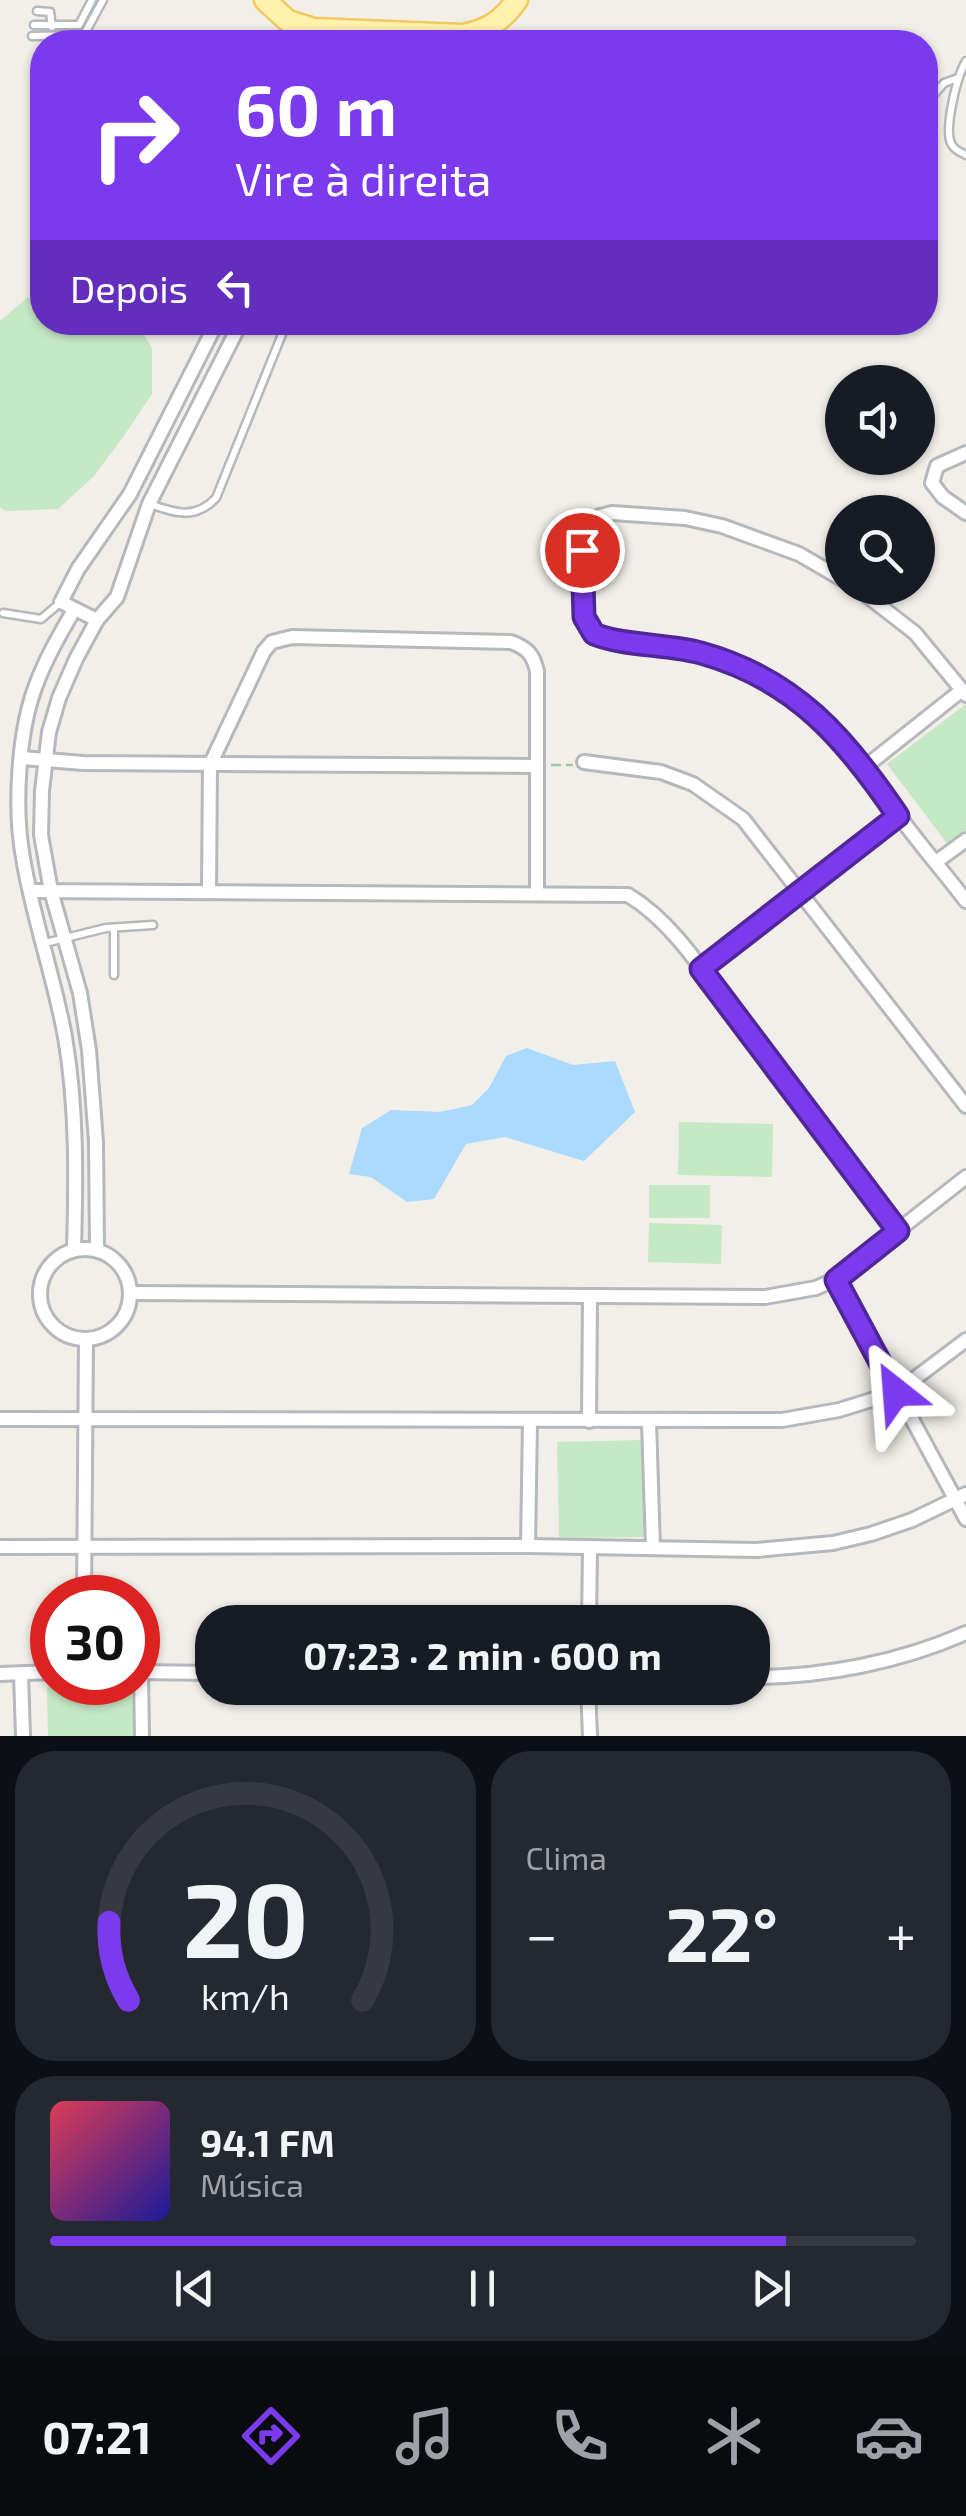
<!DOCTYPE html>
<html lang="pt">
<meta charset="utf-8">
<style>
:root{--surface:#171b24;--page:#242831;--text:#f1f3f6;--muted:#9ea1a6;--line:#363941;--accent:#7c3aed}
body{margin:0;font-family:"Exo 2",sans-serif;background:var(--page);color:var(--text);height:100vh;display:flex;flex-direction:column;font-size:38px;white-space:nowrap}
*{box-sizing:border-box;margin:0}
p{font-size:32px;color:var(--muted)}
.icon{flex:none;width:55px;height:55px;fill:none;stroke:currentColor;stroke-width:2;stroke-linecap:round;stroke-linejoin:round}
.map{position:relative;height:1736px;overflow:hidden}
.panel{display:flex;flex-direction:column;gap:15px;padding:15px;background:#0d0f14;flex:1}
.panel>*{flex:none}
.top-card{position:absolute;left:30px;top:30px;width:908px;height:305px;border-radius:40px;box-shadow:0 2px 8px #0004;background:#7c3aed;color:#fff;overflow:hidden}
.fabs{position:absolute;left:825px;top:365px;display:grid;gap:20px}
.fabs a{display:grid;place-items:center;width:110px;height:110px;border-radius:50%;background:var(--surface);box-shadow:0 2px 8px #0004;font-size:50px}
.speed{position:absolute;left:30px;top:1575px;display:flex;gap:20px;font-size:50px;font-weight:700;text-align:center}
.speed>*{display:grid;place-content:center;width:130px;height:130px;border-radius:50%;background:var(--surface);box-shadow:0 2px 8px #0004;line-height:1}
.speed .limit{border:15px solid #d22;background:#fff;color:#111}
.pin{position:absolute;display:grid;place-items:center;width:85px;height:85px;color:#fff;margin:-42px;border:5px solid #fff;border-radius:50%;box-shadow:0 2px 10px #0007}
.me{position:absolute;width:110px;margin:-55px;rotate:332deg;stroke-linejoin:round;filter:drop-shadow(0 0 8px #0008)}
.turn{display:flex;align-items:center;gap:35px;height:210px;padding:0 40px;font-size:45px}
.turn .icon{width:130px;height:130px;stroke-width:2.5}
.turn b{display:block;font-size:70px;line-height:85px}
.then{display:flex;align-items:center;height:95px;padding:0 40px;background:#0003;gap:20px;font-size:38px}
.big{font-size:75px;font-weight:700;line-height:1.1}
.panel .card{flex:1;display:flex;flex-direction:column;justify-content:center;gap:15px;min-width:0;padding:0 35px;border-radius:40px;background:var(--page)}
.panel .dial{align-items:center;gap:0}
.dial svg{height:260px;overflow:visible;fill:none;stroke:var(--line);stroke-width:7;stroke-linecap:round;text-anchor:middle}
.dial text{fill:var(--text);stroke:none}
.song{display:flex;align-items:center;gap:30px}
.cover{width:120px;height:120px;border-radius:15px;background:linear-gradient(135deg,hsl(350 70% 55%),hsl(240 70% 35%))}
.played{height:10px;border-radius:5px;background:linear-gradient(90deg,var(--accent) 85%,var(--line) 85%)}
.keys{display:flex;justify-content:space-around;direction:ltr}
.heat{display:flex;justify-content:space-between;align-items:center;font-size:55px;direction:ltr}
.panel .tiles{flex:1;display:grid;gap:15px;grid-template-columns:1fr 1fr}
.card:last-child{grid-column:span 2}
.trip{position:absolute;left:195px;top:1605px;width:575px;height:100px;border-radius:40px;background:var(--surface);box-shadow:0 2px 8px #0004;font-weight:700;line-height:100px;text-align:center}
.tab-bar{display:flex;height:160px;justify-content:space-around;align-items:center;background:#090b0e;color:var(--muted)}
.tab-bar .icon{width:70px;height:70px}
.tab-bar .on{color:var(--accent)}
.tab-bar b{font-size:45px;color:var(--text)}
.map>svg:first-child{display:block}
</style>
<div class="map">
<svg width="966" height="1736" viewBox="0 0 966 1736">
<rect width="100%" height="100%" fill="#f1efe8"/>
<g fill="#c5e8c5">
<path d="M28,297L42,299V322L137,323L152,348V394L123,437L94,476L58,509L6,511L0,507V321Z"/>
<path d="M966,704V834L949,846L887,764Z"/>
<path d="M679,1122L773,1124L772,1177L678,1175Z"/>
<rect x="649" y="1185" width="61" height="33"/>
<path d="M649,1223L722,1225L721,1264L648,1262Z"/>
<path d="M644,1440L645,1537L559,1538L557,1442Z"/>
<path d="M134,1686V1736H48L47,1687Z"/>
</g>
<path fill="#aadaff" d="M527,1048L573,1065L615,1061L635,1112L584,1161L505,1137L466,1144L434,1199L407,1202L371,1177L349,1174L362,1128L391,1110L440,1112L472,1105L489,1088L506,1056Z"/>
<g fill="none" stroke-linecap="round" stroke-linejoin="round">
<defs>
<g id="lane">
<path d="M37,11L50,12L52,27"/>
<path d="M34,25H79L92,0"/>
<path d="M32,36L84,35L103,0"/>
<path d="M966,61C957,76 943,131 952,145C956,151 960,152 966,155"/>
<path d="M925,105L944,83L958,78"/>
<path d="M150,504C175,513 195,520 216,498L287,322"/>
<path d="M3,613L41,619L60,603"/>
<path d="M114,928V975"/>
<path d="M45,943L106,928L153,925"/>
</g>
<g id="street">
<path d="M966,453L937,466L932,483L943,497L966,513"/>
<path d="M842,579L799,554L722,526L685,518L612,513L600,516L590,524L582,550L584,617L594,634L603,638C700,647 791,674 855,753C871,773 883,796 899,816C920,845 944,872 966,901"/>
<path d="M857,588L915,633L966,695"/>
<path d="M74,610C60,634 46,658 36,685C18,732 14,808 23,858C33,919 54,976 65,1037C77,1107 76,1178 74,1250"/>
<path d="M97,620L61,602L78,569L130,494L217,322"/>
<path d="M22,758L83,763L536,766"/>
<path d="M584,762L661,772L693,784L743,819L966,1106"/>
<path d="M865,767L962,690"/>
<path d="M936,862L966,840"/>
<path d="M30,891L628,895C675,923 708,979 740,1021C793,1091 845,1161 898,1231"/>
<path d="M209,891L210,765L264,651L272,642L292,637L511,642C527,648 533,654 537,671V892"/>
<path d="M701,969L898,816"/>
<circle cx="85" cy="1294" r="45"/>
<path d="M97,1249L96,1142L89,1050L80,993L51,891L41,835L42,791L49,732L59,698L76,659L97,620L117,597L149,504L241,322"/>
<path d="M836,1279L966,1519"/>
<path d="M131,1293L765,1297L816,1288L836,1279L966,1177"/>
<path d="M0,1419L782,1420L839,1410L897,1392L966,1340"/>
<path d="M589,1421L590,1296"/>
<path d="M649,1422L653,1548"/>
<path d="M528,1546L530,1422"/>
<path d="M0,1547L528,1546L757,1550L833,1543L871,1534L912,1520L966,1494"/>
<path d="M84,1598L86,1340"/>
<path d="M589,1622L590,1549"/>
<path d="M138,1672L212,1673"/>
<path d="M141,1673L142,1736"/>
<path d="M0,1674L52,1672"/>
<path d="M21,1674L23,1736"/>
<path d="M752,1677C823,1677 901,1662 966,1633"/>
<path d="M588,1688L590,1736"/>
</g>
<path id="primary" d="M265,0L288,21L314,29L462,35C487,31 502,21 517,0"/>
</defs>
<use href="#lane" stroke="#b5b8bc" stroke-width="11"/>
<use href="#street" stroke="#b5b8bc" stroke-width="18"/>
<use href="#primary" stroke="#f2c960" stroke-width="25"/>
<path stroke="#9cc7a9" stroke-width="2.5" stroke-dasharray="10 5" stroke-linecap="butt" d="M551,765H573"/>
<use href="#lane" stroke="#fff" stroke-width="6"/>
<use href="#street" stroke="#fff" stroke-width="12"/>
<use href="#primary" stroke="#fff2af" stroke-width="20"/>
</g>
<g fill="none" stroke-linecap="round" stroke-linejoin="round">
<defs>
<path id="route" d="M582,550L584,617L594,634C624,646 667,644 701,653C795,679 846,739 898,816L701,969L898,1231L836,1280L896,1392"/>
</defs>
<use href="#route" stroke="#51269a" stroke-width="25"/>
<use href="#route" stroke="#7c3aed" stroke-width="18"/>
</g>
</svg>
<div class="fabs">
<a><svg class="icon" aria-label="sound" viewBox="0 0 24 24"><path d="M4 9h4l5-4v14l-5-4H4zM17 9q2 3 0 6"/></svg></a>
<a><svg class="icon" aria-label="search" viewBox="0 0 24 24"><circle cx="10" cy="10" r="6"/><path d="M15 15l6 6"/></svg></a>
</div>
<div class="speed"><div class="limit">30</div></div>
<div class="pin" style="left:582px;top:550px;background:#d93025"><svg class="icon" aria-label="arrive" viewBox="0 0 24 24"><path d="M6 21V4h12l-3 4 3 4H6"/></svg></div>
<svg class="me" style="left:896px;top:1392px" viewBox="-20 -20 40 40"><path d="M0-17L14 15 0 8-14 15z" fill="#7c3aed" stroke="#fff" stroke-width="4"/></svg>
<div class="trip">07:23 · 2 min · 600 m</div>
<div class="top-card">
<div class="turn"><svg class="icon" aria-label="right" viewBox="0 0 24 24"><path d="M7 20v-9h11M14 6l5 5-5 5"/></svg><div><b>60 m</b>Vire à direita</div></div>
<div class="then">Depois<svg class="icon" aria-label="left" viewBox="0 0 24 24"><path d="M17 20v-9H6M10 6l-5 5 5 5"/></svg></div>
</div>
</div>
<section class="panel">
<div class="tiles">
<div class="card dial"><svg viewBox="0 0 100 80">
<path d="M14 69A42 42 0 1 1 86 69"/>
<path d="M14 69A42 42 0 0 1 8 45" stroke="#7c3aed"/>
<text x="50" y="56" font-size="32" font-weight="700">20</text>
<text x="50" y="72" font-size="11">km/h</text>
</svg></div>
<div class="card"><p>Clima</p>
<div class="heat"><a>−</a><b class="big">22°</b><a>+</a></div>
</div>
<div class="card">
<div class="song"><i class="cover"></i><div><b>94.1 FM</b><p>Música</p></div></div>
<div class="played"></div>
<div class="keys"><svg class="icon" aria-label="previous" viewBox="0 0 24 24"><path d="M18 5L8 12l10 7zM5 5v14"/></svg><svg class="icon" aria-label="pause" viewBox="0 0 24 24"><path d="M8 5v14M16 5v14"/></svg><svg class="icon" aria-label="next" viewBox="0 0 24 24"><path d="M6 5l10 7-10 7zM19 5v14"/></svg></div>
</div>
</div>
</section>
<nav class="tab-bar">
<b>07:21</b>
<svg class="icon on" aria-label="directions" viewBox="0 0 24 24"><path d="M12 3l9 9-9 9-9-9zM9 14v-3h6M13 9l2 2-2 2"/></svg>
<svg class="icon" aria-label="music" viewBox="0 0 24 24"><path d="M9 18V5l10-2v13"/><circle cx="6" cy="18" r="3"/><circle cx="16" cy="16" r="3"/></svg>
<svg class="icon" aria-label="phone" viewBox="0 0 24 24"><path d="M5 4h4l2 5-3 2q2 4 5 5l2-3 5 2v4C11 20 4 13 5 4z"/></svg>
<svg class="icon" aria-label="climate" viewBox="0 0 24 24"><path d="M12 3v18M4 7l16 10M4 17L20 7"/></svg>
<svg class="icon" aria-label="car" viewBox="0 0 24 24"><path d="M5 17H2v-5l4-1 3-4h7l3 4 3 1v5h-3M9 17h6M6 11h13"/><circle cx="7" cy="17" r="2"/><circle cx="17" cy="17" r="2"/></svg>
</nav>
